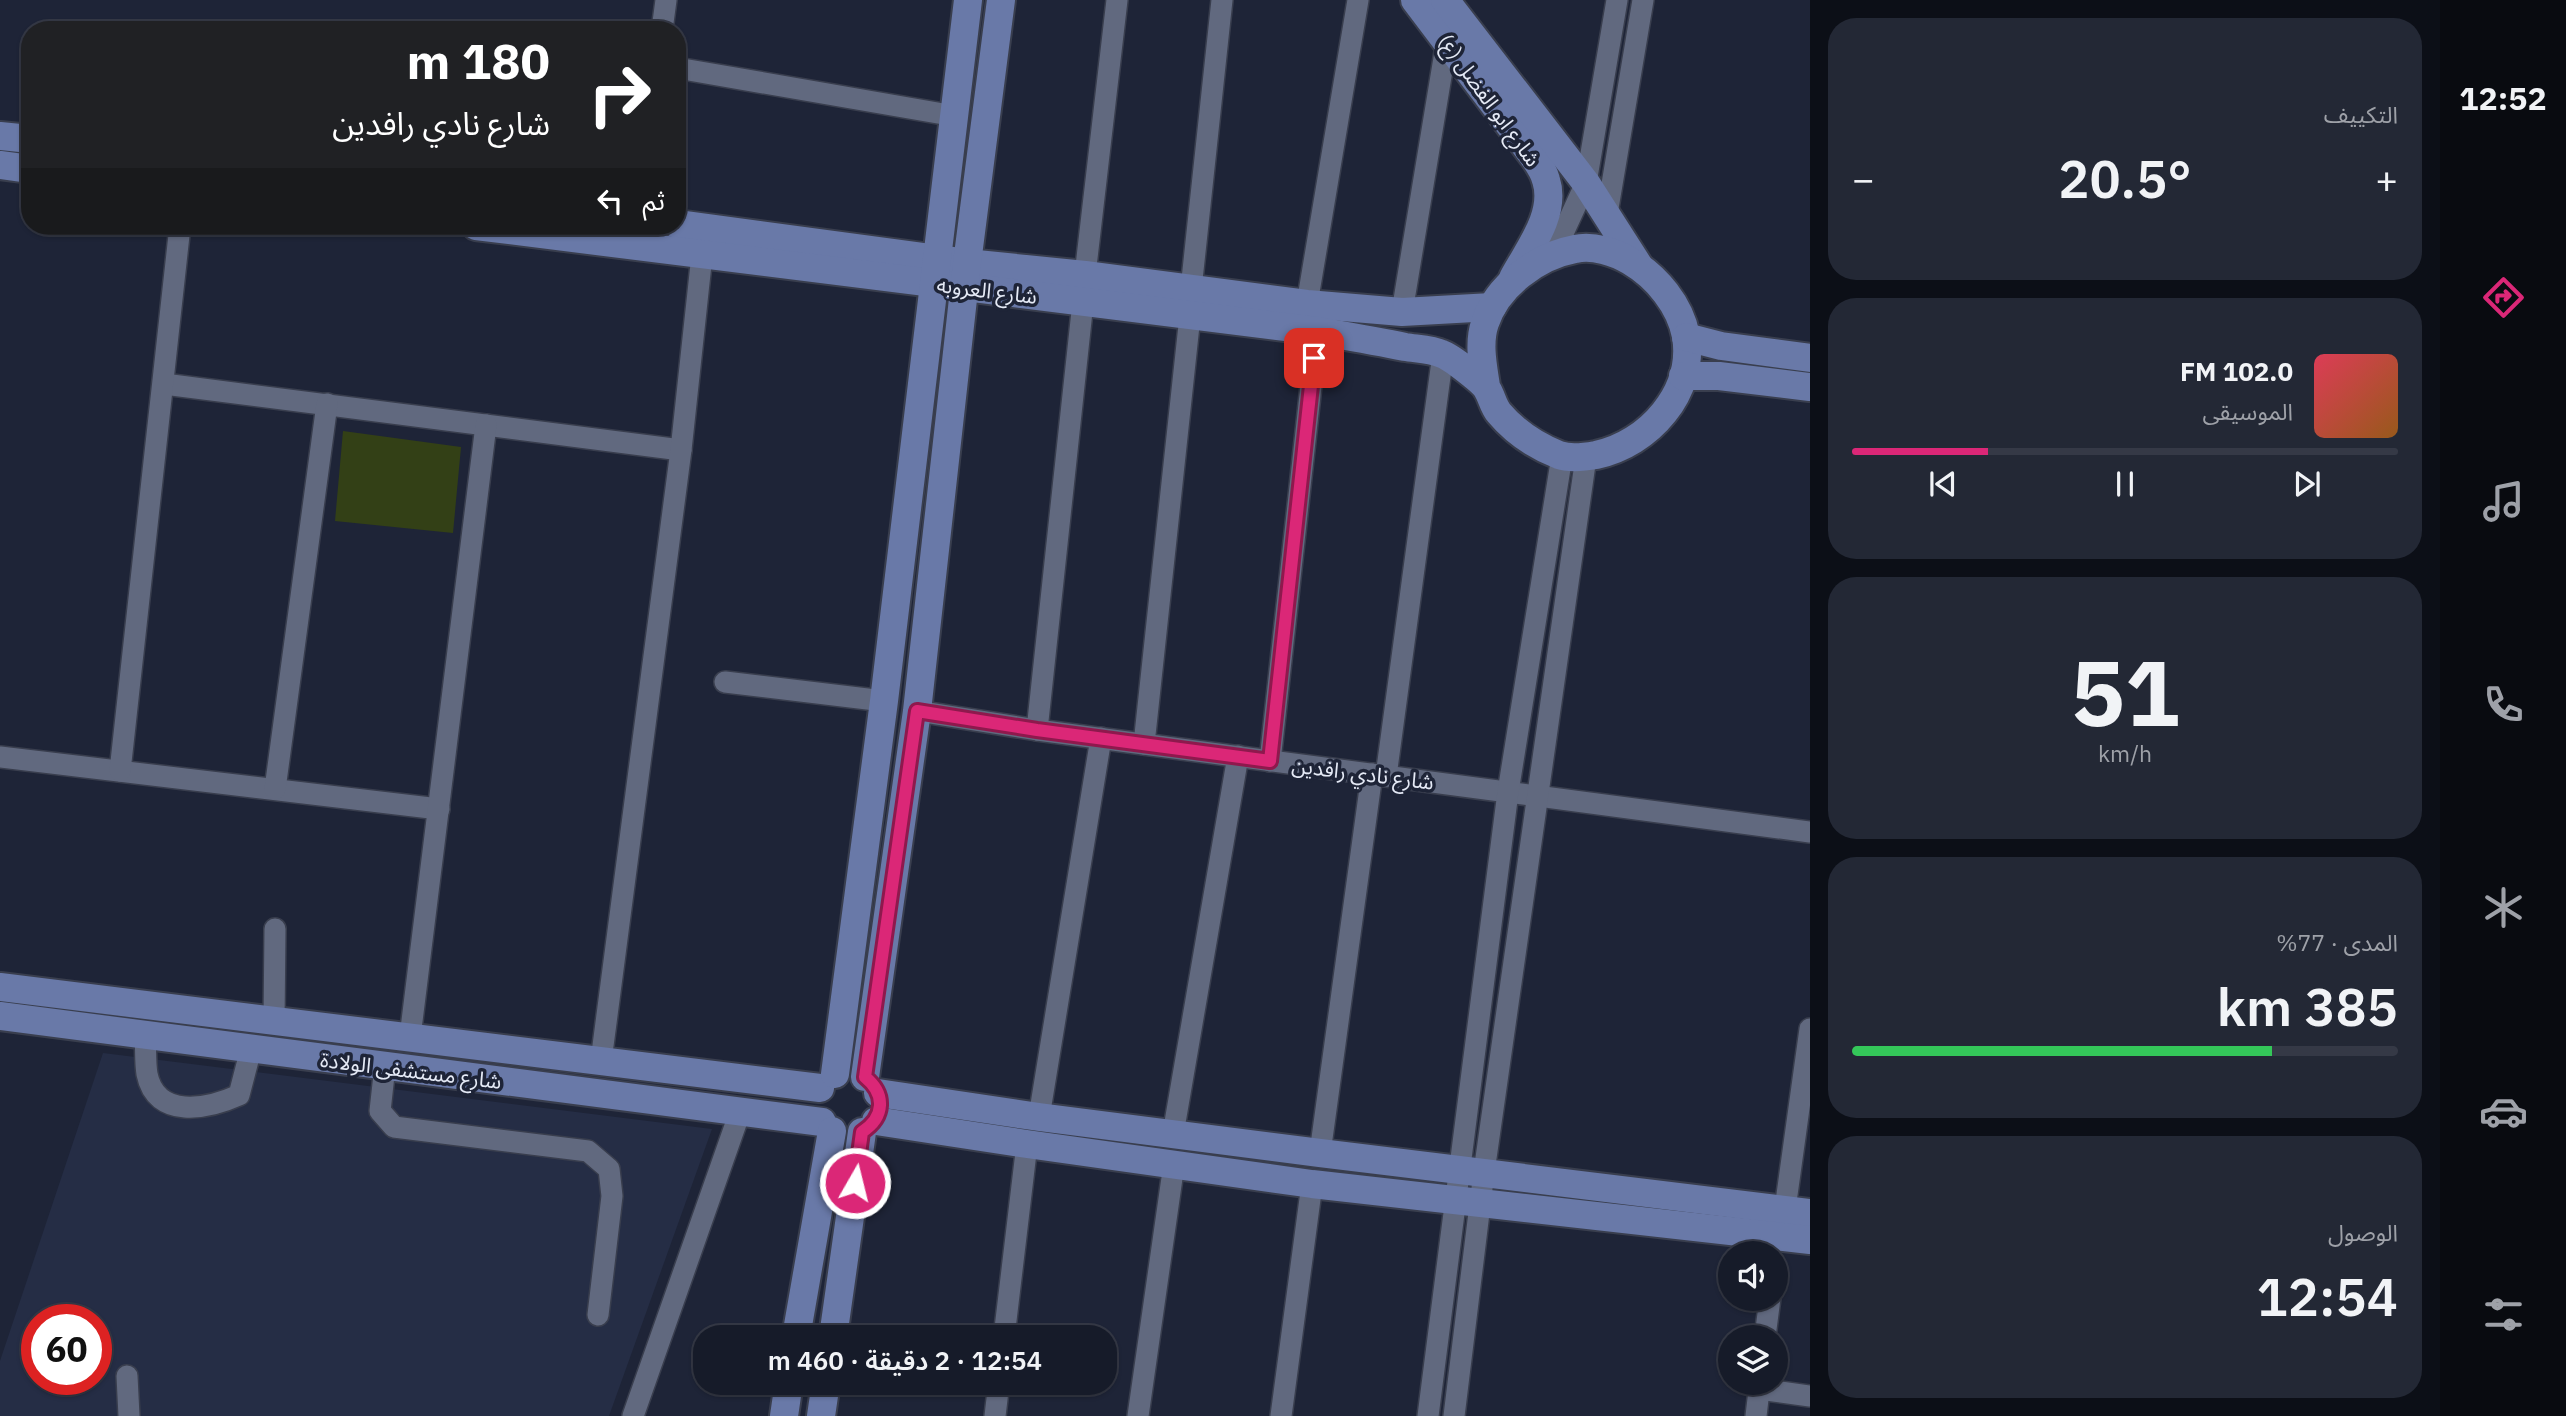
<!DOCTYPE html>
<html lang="ar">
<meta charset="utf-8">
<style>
:root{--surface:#161b29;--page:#232835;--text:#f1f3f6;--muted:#9ea1a8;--line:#353946;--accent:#db2777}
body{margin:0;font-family:"IBM Plex Sans","Noto Sans Arabic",sans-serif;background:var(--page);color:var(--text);direction:rtl;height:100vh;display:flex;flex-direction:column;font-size:26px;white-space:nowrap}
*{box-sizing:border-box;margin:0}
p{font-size:23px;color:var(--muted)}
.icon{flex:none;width:38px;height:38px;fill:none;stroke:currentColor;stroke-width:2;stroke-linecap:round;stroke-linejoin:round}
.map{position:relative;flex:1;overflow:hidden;direction:ltr}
.details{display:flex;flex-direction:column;gap:18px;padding:18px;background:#0c0f17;width:630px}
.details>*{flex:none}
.top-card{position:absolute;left:21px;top:21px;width:665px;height:214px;border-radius:28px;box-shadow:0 2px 5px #0004,0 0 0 2px var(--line);direction:rtl;background:#202124;color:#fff;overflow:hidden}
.fabs{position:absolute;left:1718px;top:1241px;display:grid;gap:14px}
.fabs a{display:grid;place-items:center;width:70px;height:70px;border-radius:50%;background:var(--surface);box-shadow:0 2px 5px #0004,0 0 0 2px var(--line);font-size:35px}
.speed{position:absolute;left:21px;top:1304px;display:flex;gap:14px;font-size:35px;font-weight:700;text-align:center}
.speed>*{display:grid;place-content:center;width:91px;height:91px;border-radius:50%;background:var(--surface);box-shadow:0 2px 5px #0004,0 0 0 2px var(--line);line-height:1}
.speed .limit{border:10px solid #d22;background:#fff;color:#111}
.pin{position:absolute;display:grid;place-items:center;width:60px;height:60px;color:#fff;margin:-30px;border-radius:14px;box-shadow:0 4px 10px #0006}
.me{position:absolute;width:77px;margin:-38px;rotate:8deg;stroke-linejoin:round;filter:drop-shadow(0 0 5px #0008)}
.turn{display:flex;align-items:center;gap:24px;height:147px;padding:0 21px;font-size:32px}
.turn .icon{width:91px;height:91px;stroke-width:2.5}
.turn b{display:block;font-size:49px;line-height:60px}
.then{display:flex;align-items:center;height:66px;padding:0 21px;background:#0003;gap:14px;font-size:26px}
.big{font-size:52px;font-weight:600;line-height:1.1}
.details .tile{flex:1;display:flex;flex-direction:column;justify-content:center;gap:10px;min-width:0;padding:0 24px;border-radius:28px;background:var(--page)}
.details .dial{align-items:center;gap:0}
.dial b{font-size:91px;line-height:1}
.song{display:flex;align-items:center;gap:21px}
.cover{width:84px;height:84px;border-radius:10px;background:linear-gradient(135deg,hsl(350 70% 55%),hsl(30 70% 35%))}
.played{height:7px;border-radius:4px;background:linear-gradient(90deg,var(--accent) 25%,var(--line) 25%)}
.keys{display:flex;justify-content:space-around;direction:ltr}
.heat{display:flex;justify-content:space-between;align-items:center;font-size:38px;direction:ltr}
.charge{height:10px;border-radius:5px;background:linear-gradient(90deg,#34c759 77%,var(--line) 0)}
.trip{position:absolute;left:693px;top:1325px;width:424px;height:70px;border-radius:28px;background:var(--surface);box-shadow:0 2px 5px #0004,0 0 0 2px var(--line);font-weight:600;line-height:70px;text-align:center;direction:rtl}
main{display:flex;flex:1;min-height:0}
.tab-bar{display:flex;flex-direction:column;width:126px;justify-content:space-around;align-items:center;background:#090b10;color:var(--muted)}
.tab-bar .icon{width:49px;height:49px}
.tab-bar .active{color:var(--accent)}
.tab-bar b{font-size:32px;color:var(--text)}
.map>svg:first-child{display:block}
</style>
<main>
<nav class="tab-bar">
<b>12:52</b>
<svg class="icon active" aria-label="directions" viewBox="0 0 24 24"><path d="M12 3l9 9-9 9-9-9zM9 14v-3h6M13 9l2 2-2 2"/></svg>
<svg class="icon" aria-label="music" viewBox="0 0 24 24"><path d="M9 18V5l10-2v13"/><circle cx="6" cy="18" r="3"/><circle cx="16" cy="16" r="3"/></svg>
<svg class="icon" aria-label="phone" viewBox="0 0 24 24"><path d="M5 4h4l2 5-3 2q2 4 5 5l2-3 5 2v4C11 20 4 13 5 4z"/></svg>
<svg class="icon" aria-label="climate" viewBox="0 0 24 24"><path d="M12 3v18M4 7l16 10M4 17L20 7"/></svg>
<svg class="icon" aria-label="car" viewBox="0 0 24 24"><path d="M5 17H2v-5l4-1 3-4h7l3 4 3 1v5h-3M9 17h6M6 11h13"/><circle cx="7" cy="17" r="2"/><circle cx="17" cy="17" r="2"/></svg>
<svg class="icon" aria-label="filters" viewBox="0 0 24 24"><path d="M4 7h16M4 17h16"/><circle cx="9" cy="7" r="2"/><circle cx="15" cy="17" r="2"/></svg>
</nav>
<section class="details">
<div class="tile"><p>التكييف</p>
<div class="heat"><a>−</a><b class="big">20.5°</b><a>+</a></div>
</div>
<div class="tile">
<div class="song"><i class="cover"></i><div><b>102.0 FM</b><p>الموسيقى</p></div></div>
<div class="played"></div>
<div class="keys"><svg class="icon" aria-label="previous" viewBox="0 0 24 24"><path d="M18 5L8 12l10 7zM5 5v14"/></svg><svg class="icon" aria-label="pause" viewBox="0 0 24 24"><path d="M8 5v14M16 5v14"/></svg><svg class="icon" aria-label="next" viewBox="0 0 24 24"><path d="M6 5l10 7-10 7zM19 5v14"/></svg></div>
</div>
<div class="tile dial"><b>51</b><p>km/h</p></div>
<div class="tile"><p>المدى · 77%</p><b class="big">385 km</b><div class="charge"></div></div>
<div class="tile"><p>الوصول</p><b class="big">12:54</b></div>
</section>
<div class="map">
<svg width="1810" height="1416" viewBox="0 0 1810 1416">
<rect width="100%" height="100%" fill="#1e2437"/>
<path fill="#252d45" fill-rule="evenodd" d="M103,1053L712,1129L609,1416H0V1361ZM37,1320H96V1379H37Z"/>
<path fill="#334016" d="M343,431L461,447L453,533L335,521Z"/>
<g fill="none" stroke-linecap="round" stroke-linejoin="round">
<defs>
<g id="minor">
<path d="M662,30L666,0"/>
<path d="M677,68L955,116"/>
<path d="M1607,214L1643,0"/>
<path d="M1552,257L1586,183L1617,0"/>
<path d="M1085,275L1117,0"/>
<path d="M1191,289L1222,0"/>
<path d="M1307,304L1358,0"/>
<path d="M1402,312L1447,40"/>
<path d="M164,384L681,450"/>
<path d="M725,682L884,701"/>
<path d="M917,711L1037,730L1810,832"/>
<path d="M1037,730L1083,302"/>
<path d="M1144,744L1190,316"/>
<path d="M0,757L439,809"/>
<path d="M1270,761L1317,331"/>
<path d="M120,771L180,226"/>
<path d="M1386,776L1443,354"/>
<path d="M275,789L327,404"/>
<path d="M274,1021L275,929"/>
<path d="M145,1035C146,1048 145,1062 147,1074C156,1120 208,1109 239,1095L251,1049"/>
<path d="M410,1037L486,425"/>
<path d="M601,1061L681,450L702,255"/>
<path d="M385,1066L380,1111L394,1127L588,1151L609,1169L612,1196L598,1315"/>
<path d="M1039,1117L1101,738"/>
<path d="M1173,1134L1238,756"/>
<path d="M1320,1153L1372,774"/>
<path d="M1785,1209L1810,1029"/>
<path d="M1004,1337L1027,1144"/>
<path d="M1765,1337L1770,1298"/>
<path d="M127,1376L129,1416"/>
<path d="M1759,1389L1810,1396"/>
<path d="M633,1416L740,1112"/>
<path d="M995,1416L999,1382"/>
<path d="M1138,1416L1174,1164"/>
<path d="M1281,1416L1312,1184"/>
<path d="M1428,1416L1508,792L1562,456"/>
<path d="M1454,1416L1484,1172L1586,457"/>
<path d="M1756,1416L1760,1382"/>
</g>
<g id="major">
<path d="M1415,0L1533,156C1538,163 1544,172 1546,180C1557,214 1528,250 1513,278"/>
<path d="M1445,0L1586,183L1639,266"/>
<path d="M0,136L30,139"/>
<path d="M0,165L30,169"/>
<path d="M677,224L967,263L1085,275L1307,304L1402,312L1492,307"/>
<path d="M476,226L1317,331C1346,336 1376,341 1405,347C1417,349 1431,349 1442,354C1451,357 1483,382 1487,389C1492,397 1493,406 1499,413C1515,432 1536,446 1559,455C1570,459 1585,457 1596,455C1649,444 1695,392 1686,336C1680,305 1657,277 1630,261C1615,252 1593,245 1575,249C1537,256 1497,286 1485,323C1478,343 1483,366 1486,386"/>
<path d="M1686,337L1721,346L1810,358"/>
<path d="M1683,376H1719L1810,387"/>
<path d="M0,987L820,1088"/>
<path d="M0,1016L822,1122"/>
<path d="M835,1074L884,701L968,0"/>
<path d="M865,1077L917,711L967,263L1001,0"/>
<path d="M878,1093L1039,1117L1320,1153L1810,1213"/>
<path d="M876,1121L1027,1144L1312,1184L1810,1240"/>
<path d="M796,1337L832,1131"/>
<path d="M833,1337L862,1132"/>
<path d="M784,1416L789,1382"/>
<path d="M821,1416L826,1382"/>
</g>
</defs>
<use href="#minor" stroke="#393e4e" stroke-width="24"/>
<use href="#major" stroke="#393e4e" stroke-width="32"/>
<use href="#minor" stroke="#61697f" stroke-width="21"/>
<use href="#major" stroke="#6979a8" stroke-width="28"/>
</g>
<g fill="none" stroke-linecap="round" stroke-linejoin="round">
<defs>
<path id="route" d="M855,1183L862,1132C885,1117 886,1094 865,1077L917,711L1037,730L1270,761L1314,358"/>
</defs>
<use href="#route" stroke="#8e194d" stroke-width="18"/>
<use href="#route" stroke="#db2777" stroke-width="12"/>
</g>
<g text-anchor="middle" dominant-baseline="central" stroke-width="7" stroke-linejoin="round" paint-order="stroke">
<g font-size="21" fill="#e5eaf6" stroke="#1e2437">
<text transform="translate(1490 100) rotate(54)">شارع ابو الفضل (ع)</text>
<text transform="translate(987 290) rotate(7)">شارع العروبه</text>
<text transform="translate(1363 773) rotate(7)">شارع نادي رافدين</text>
<text transform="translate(411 1070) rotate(7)">شارع مستشفى الولادة</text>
</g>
</g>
</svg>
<div class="fabs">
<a><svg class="icon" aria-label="sound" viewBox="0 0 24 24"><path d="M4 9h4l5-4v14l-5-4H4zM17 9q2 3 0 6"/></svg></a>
<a><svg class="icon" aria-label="layers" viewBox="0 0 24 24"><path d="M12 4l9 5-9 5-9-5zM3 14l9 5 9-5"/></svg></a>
</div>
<div class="speed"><div class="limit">60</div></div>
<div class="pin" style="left:1314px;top:358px;background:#d93025"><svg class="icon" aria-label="arrive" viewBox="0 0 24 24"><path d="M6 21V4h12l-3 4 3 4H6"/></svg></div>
<svg class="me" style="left:855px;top:1183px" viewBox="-20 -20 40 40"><circle r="17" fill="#db2777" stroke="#fff" stroke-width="3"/><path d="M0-11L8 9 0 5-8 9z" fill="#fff"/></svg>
<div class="trip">12:54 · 2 دقيقة · 460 m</div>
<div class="top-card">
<div class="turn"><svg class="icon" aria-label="right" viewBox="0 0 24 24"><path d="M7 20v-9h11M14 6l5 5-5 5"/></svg><div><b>180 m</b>شارع نادي رافدين</div></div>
<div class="then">ثم<svg class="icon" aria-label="left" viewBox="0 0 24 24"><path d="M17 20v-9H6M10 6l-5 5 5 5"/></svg></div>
</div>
</div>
</main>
